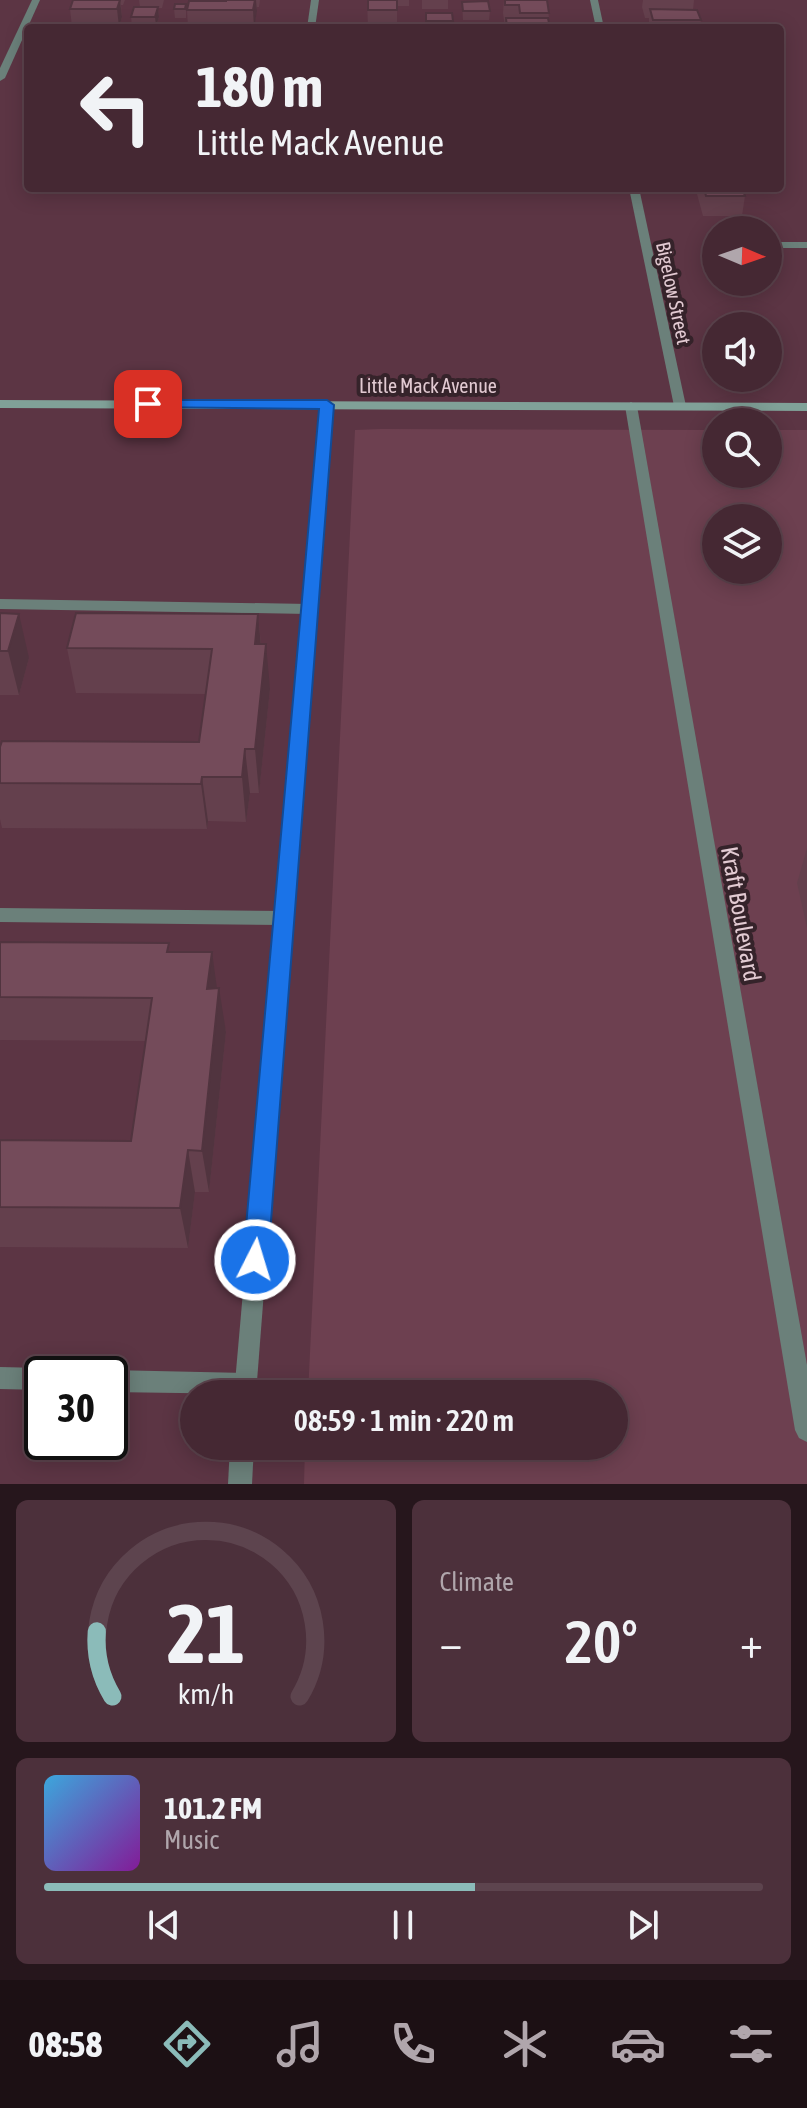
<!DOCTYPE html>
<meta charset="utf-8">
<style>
:root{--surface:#452833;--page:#4c303b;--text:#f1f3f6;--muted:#b0a6ac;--line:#5d444e;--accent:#8bbbb9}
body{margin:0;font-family:"Asap Condensed",sans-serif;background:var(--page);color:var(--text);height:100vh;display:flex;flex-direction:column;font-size:30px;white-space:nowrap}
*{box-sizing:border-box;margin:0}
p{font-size:26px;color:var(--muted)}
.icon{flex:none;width:44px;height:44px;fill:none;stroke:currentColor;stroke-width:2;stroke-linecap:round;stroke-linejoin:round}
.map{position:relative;height:1484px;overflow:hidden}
.sheet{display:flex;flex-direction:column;gap:16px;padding:16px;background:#26161c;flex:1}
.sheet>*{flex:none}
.hud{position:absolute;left:24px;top:24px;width:760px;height:168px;border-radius:8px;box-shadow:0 4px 20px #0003,0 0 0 2px var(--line);background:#452833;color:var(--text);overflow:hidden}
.needle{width:52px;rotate:92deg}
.buttons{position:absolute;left:702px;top:216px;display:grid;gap:16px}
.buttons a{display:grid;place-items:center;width:80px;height:80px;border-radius:50%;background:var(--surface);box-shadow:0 4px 20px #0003,0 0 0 2px var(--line);font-size:40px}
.speed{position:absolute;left:24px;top:1356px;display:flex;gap:16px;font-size:40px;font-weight:700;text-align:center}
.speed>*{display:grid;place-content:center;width:104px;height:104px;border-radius:50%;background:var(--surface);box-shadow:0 4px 20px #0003,0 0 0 2px var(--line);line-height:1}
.speed .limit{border:4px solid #111;border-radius:12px;background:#fff;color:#111}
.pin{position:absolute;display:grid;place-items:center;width:68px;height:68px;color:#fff;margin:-34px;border-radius:16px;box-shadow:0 4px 12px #0006}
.me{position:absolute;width:88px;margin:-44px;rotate:5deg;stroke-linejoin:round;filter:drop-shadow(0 0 6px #0008)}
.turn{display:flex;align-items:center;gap:28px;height:168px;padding:0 40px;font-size:36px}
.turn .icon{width:104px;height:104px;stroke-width:2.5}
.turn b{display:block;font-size:56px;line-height:68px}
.big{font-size:60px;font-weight:600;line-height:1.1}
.sheet .card{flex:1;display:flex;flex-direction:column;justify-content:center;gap:12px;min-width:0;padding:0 28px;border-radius:12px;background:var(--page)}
.sheet .dial{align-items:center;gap:0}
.dial svg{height:208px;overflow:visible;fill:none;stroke:var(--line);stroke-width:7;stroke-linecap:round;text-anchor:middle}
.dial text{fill:var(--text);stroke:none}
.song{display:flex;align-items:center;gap:24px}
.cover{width:96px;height:96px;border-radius:12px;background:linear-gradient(135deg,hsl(200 70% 55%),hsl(290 70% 35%))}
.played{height:8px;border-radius:4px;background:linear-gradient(90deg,var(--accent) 60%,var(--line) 60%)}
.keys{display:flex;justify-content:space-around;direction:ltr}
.heat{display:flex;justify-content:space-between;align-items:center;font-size:44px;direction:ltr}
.sheet .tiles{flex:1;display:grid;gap:16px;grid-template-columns:1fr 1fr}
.card:last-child{grid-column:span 2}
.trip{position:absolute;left:180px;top:1380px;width:448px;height:80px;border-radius:40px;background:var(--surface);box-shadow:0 4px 20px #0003,0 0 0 2px var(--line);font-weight:600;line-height:80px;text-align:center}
.menu{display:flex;height:128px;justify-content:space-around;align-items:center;background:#1c1014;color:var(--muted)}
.menu .icon{width:56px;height:56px}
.menu .active{color:var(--accent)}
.menu b{font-size:36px;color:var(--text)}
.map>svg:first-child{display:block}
</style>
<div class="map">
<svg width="807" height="1484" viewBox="0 0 807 1484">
<rect width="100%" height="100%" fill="#5c3544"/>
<path fill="#6d4050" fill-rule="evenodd" d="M381,429L716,430V474H768V430H807V1484H304L305,1446H614V1394H308L355,430ZM716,518H768V570H716Z"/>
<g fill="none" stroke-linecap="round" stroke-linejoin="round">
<g fill="#6b807a" fill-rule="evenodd">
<rect x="768" y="242" width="39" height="6"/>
<path d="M0,599L309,604L316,609L309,614L0,609Z"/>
<path d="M0,908L283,911L289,913L292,918L289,923L283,925L0,922Z"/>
<path d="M0,1367L42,1368L51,1374H42V1390L0,1389Z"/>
<path d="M110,1370L246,1373L254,1376L257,1384L254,1392L249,1394L110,1392V1374H102Z"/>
</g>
<g fill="#6b807a" fill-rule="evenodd">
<path d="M32,0H40L5,78L0,81V68Z"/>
<path d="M311,0H319L315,28H307Z"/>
<path d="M590,0H598L604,28H596Z"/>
<path d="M629,188H639L686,406L680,410L674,406Z"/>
<path d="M327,401L333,405L256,1394H234L321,405Z"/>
<path d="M631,402L637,406L807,1365V1442L799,1438L795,1430L625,406Z"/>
<path d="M230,1446H254L252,1484H228Z"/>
</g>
<path fill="#80a198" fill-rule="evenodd" d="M0,400L807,403V411L0,408Z"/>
</g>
<g fill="#64404d">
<path d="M73,0H125L123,5H121L122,17L119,27H72L70,9Z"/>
<path d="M139,0H164L162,8H158L159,17L156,26H132L131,17L140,7Z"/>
<path d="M226,0H260L259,7H257L254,28H188L187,10Z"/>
<path d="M367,0H409V6H397V27L368,28Z"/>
<rect x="422" y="0" width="26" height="9"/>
<path d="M504,0H547L550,28H505L503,13Z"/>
<path d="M643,0H694L693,10L701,20L700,28H649V18H645L642,7Z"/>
<path d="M462,2L490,11L489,20H463Z"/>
<path d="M186,4V18H175L174,9Z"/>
<path d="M426,13H452L453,28H426Z"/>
<path d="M698,188H742L745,196L742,216H703L697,194Z"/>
<path d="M0,613L29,658L19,695H0Z"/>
<path d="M258,614L261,644L270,689L259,793H250L246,822L208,821L207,829L2,828L0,819V747L199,742L206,694L76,693L67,648Z"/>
<path d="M807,848V928L797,883Z"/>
<path d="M0,942L170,952L217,988L226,1032L209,1192H195L188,1248L0,1247V1140L131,1141L146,1041L0,1040Z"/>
</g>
<g fill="#51343f">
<path d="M120,0L122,17L119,27L117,9Z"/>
<path d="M255,0H256L257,11L254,28L253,10Z"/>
<path d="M158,7L159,17L156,26L155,17Z"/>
<path d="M19,614L29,658L19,695L8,651Z"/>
<path d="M258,614L262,658L255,644Z"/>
<path d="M266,644L270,689L259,793L255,749Z"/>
<path d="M245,749L250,793L246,822L242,777Z"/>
<path d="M202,777L208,821L207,829L201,784Z"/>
<path d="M212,952L218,996L207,989Z"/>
<path d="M219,988L226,1032L209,1192L202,1151Z"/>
<path d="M188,1150L195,1192L188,1248L180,1208Z"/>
</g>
<g fill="#744b5a" stroke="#51343f" stroke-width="2">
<path d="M73,0H120L117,9H70Z"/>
<path d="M226,0H255L253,10H187L189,1H226Z"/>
<rect x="368" y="0" width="29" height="10"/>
<path d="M505,0H547L549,13H520L519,5H505Z"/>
<path d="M488,1L490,11H463L462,2Z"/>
<path d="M175,4H186L185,9H174Z"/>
<path d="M134,7H158L155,17H131Z"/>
<path d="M650,9L697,10L701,20H653Z"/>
<path d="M426,13H452L453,21H426Z"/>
<path d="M506,18H548L550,28H507Z"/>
<rect x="463" y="23" width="26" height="5"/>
<path d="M704,188H742L745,196H706Z"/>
<path d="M0,613L19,614L8,651H0Z"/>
<path d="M76,613L258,614L255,644H266L255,749H245L242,777H202L201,784L0,783V747L2,741L199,742L212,649L67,648Z"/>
<path d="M0,942L169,943L167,952H212L207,989L219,988L202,1151L188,1150L180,1208L0,1207V1140L131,1141L152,998L0,997Z"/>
</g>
<path fill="#1a73e8" stroke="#114b97" stroke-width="2" d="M148,400H327L334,405L268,1260L264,1268L255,1271L247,1268L243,1260L319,409L143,407V401Z"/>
<g text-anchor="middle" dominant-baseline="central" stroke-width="8" stroke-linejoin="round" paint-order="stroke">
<g font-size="20" fill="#e2cad2" stroke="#35232a">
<text transform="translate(674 293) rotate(78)">Bigelow Street</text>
<text x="428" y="385">Little Mack Avenue</text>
</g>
<g font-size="24" fill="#e2cad2" stroke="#35232a">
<text transform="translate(741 914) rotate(80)">Kraft Boulevard</text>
</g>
</g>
</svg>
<div class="buttons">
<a><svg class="needle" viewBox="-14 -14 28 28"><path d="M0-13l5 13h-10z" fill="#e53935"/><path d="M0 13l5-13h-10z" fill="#b0a6ac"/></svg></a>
<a><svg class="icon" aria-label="sound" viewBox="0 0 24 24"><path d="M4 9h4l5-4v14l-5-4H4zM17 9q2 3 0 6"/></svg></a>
<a><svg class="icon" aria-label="search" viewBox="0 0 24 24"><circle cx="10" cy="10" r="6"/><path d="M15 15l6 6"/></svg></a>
<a><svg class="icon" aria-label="layers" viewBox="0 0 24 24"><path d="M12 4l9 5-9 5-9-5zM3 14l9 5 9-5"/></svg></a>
</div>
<div class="speed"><div class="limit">30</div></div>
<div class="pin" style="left:148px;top:404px;background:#d93025"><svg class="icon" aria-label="arrive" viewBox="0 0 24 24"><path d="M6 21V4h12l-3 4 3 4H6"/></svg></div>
<svg class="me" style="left:255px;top:1260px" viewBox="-20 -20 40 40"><circle r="17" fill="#1a73e8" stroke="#fff" stroke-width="3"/><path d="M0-11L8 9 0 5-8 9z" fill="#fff"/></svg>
<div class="trip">08:59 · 1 min · 220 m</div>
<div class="hud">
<div class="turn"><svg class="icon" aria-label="left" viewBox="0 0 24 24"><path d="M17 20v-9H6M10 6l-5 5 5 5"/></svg><div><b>180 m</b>Little Mack Avenue</div></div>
</div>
</div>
<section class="sheet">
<div class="tiles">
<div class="card dial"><svg viewBox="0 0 100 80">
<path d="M14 69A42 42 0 1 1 86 69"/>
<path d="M14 69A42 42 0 0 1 8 44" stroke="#8bbbb9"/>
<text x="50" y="56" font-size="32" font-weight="700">21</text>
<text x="50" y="72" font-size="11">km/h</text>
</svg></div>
<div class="card"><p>Climate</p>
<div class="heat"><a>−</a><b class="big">20°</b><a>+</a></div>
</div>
<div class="card">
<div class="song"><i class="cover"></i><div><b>101.2 FM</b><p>Music</p></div></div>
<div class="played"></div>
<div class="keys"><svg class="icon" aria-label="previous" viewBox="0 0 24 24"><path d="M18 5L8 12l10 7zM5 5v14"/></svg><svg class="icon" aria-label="pause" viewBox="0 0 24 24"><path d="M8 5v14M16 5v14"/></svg><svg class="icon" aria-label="next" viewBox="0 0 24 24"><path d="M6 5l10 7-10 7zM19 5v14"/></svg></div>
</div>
</div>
</section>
<nav class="menu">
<b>08:58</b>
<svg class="icon active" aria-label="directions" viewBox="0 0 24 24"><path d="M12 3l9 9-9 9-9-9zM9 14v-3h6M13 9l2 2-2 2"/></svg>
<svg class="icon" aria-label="music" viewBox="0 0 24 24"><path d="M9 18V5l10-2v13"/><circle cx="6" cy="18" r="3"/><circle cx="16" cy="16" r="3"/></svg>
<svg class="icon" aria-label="phone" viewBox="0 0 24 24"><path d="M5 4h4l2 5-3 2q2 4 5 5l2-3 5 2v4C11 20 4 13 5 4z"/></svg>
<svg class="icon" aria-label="climate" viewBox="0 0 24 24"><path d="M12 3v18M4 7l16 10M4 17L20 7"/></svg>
<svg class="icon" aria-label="car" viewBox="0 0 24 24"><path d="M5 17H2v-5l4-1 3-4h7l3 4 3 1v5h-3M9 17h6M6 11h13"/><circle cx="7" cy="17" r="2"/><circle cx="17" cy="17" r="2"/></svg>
<svg class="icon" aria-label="filters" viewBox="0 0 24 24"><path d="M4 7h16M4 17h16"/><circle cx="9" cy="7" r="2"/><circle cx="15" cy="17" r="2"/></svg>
</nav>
